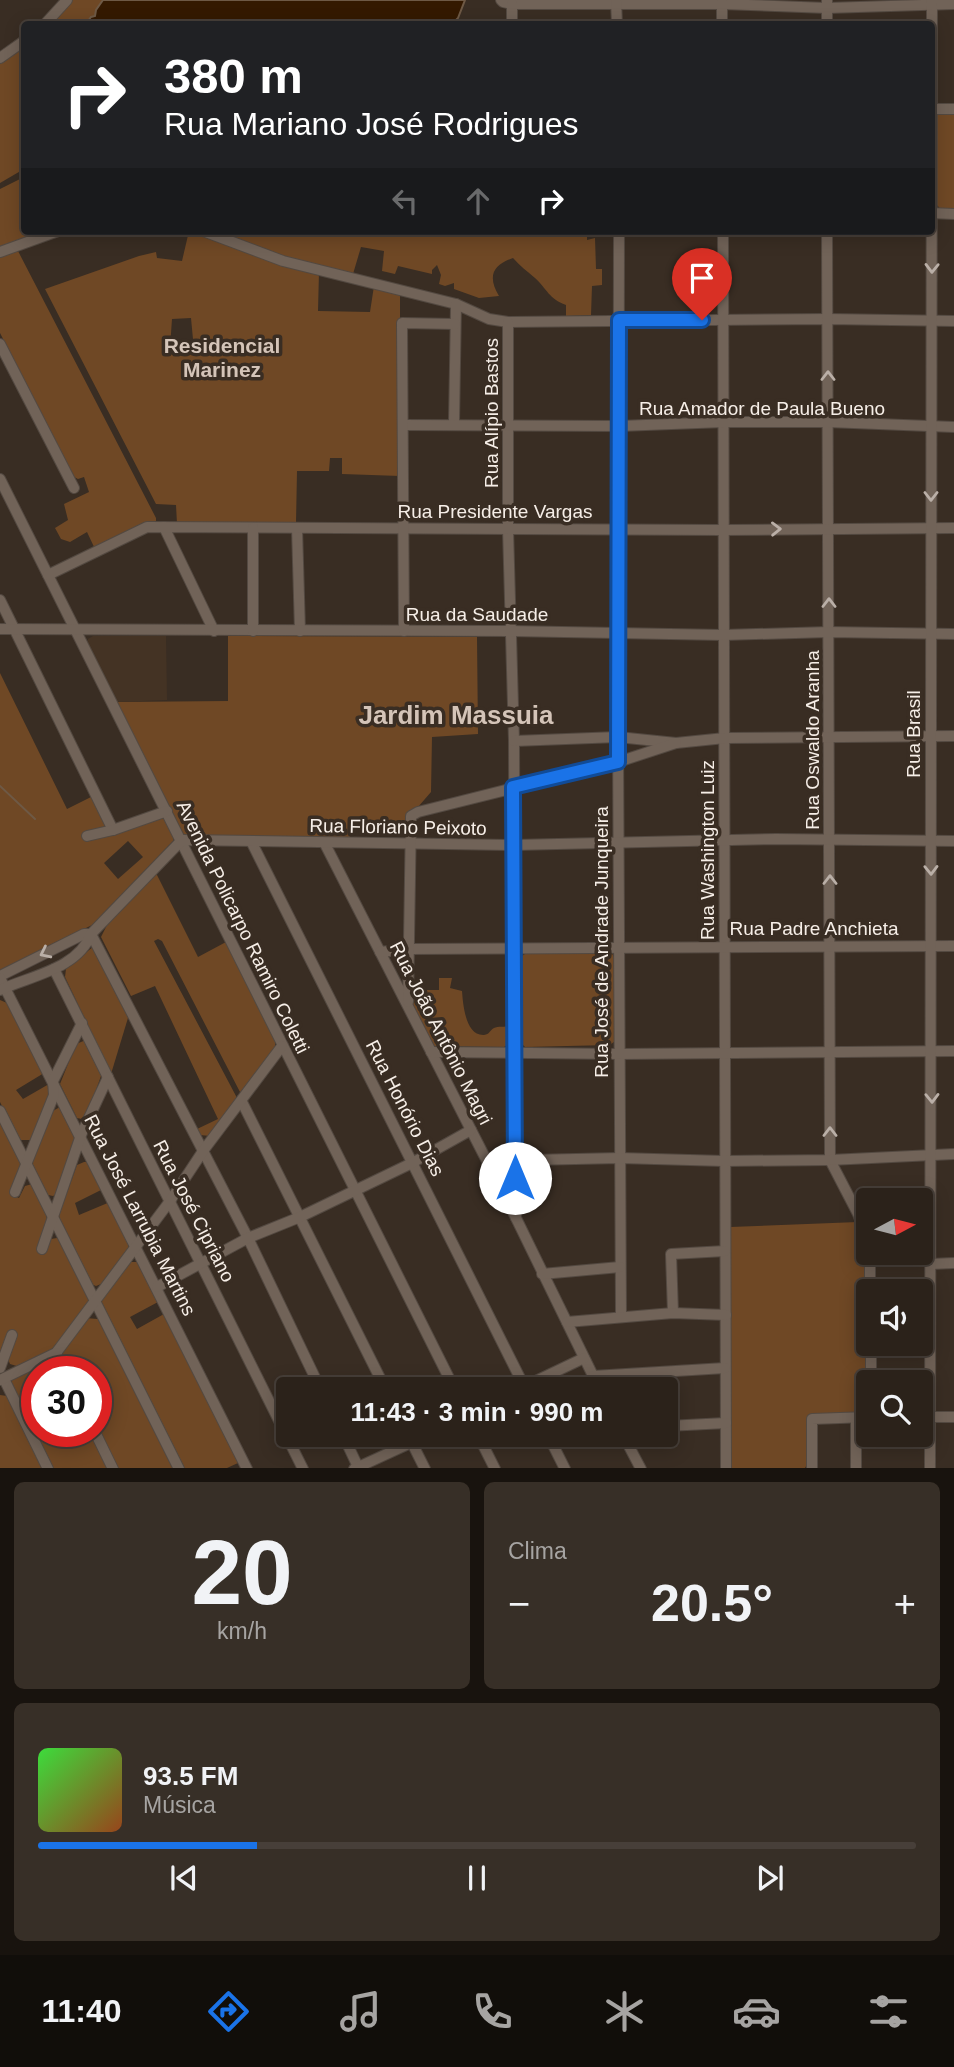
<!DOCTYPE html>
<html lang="pt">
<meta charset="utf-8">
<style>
:root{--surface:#2b221a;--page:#372f27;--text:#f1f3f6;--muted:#a6a4a2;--line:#473f39;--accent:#1a73e8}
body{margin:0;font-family:Helvetica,sans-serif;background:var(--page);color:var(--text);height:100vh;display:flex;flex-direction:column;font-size:26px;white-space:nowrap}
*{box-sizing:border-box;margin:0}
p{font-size:23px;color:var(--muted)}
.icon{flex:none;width:38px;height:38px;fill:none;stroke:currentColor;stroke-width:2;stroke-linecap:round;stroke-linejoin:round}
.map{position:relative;height:1468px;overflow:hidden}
.sheet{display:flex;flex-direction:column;gap:14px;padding:14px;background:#18130e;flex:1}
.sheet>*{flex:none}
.guide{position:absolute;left:21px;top:21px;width:914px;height:214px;border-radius:7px;box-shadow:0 4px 18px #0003,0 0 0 2px var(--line);background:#202124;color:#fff;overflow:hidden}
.needle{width:46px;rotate:83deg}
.controls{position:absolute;left:856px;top:1188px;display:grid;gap:14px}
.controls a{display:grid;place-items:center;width:77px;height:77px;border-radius:7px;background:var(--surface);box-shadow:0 4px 18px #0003,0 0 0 2px var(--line);font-size:35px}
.speed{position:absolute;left:21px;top:1356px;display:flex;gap:14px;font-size:35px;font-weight:700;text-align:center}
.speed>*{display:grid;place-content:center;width:91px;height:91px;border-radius:50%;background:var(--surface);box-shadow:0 4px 18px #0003,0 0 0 2px var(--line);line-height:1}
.speed .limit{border:10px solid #d22;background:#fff;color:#111}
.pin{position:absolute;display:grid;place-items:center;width:60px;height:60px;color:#fff;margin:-72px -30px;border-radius:50% 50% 50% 0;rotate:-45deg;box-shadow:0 0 7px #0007}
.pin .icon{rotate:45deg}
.me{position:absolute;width:77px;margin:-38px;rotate:0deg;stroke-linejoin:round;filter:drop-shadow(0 0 5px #0008)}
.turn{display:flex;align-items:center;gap:24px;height:147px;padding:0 28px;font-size:32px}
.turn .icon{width:91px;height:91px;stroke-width:2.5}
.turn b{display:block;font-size:49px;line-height:60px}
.lanes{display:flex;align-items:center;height:66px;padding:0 28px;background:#0003;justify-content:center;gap:35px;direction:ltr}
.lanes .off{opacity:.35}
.big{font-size:52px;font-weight:700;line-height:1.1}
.sheet .widget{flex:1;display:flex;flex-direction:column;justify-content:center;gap:10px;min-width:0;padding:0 24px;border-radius:10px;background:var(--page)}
.sheet .dial{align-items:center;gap:0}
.dial b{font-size:91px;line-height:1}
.song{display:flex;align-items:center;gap:21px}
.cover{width:84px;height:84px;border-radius:10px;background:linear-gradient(135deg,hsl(120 70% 55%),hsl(20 70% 35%))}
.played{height:7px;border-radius:4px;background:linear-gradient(90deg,var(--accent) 25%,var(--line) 25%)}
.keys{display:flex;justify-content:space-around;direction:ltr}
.heat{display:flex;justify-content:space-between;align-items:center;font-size:38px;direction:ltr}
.sheet .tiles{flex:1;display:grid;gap:14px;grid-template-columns:1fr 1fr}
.widget:last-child{grid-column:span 2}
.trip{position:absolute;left:276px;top:1377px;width:402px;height:70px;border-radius:7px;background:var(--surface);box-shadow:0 4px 18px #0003,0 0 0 2px var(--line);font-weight:700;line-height:70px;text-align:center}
.dock{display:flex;height:112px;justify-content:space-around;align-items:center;background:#110e0a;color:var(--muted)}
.dock .icon{width:49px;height:49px}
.dock .current{color:var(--accent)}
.dock b{font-size:32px;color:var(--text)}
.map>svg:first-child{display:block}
</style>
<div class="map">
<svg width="954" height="1469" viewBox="0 0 954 1469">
<rect width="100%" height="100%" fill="#392d23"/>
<path fill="#443324" d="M93,636H166L167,700L117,702L87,643L88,639Z"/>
<g fill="#6f4825" fill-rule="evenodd">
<path d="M72,0H103L96,9L95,16L86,24H52Z"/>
<path d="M24,46V169L0,183V63Z"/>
<path d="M940,112H954V209L941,210L937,205L936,115Z"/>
<path d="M24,177V231H45L0,247V189Z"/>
<path d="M189,231H198L283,263L319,272L318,311L370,312L374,286L400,293V476L342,474V458H330L329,471H297L296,523L177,524L176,505L156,504L45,289L139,256L156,252L157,258L182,261ZM191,318L194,350L170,348L172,319Z"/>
<path d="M213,231H587V240L595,238L596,269H602V285L592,286L591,315L566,316V305C549,299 547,289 535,278C527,271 520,266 513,258C493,265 487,276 499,296L479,298L454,289V283L445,286L439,284L441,275L437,265L432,270V274L398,266L395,274L382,271L384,251L361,247L353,274L285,258Z"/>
<path d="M18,251L156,518V521L95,549L87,532L70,542L61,539L55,528L68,520L64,504L89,492L84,477L78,479L74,477L0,333V256Z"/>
<path d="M228,636L477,637L478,734L432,737L431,792L418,807L407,814L405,822L349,832L350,840L188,836L184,835L117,702L228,701Z"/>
<path d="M0,673L67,809L93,796L108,824L105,828L160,817L166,818L175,835L173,841L92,925L0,971ZM128,841L143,857L118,879L104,863Z"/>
<path d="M156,873L198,957L226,942L275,1038V1047L245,1091L240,1092L162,941L158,939L154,941L236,1096V1101L210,1136L200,1135L197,1129L218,1119L155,986L131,996L101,937L109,921Z"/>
<path d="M94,946L131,1008L111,1074L65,977L66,969Z"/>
<path d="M611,952L614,957L615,1041L610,1045L525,1047L519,1041L520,957L525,954Z"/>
<path d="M439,978H452L450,988L462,991C463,1003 465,1036 484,1035C490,1034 489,1031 494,1028C498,1026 506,1027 511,1026V1042L504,1047L431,1046L412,1009L411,990H439Z"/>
<path d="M0,1000L7,1003L44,1073L16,1090L23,1099L49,1084L50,1092L31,1140H19L0,1102Z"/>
<path d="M86,1040L101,1068V1076L87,1115L82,1119L77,1118L60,1084L76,1044Z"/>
<path d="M60,1107L76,1139L57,1194L53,1196L48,1195L33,1167V1157L51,1112Z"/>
<path d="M0,1119L21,1161L22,1168L13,1195L19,1198L25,1186L32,1184C50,1218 50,1214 40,1252L41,1255L45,1254L51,1239L57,1238L61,1241L89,1297V1302L53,1349L20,1367L10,1364L8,1359L0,1358Z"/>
<path d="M84,1162H89L103,1189L75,1203L79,1215L110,1202L129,1241L128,1248L101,1284L96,1286L91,1284L60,1224L59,1215L77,1165Z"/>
<path d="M858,1222L867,1249V1408L864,1413L811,1415L808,1463L805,1468H731L730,1227Z"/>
<path d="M127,1262H138L158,1302L130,1317L137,1329L164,1314L238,1463L227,1468H183L102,1306V1299Z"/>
<path d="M85,1318L98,1319L175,1468H118L96,1426V1372H68L61,1358L62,1351Z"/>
<path d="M45,1364L58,1366L60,1372H37V1432H90L109,1468H52L12,1389V1379Z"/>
<path d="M0,1395L7,1396L43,1468H0Z"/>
</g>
<path fill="#341900" stroke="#6e5945" stroke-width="2" d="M103,0H465L458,18L452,24H86L91,17L95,16L96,10Z"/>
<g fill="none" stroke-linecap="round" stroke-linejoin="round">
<path stroke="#6e5945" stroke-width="2" d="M0,786L35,819"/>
<defs>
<g id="minor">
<path d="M501,0L503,2L512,4H722L827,8L954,4"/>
<path d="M827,0V24"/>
<path d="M616,1L617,24"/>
<path d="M722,1V24"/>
<path d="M512,4V24"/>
<path d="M45,24L67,0"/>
<path d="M0,58L24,41"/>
<path d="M931,109H954"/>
<path d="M931,213L954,214"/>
<path d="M203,231L283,261L456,304L489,319L508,322L828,319L954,321"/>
<path d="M619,231L618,737L621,1316"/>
<path d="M723,231L726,1469"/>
<path d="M827,231L830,1160L858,1214L868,1240"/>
<path d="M0,252L58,231"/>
<path d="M508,322V529L514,741L516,1218"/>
<path d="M0,344L74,488"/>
<path d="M454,424L456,304"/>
<path d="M403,425L620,426L724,422H828L954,427"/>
<path d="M0,479L455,1390"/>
<path d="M164,527L214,631"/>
<path d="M297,528L300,631"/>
<path d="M48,575L147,527L723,530L954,528"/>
<path d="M0,600L113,830"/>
<path d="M0,629L510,631L723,635L829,632L954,634"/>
<path d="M253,631V528"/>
<path d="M404,631L402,323L455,324"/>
<path d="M514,741L618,737L676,743L725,738L954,736"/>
<path d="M87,836L113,830L167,811"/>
<path d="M252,843L526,1390"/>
<path d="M325,844L516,1218L600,1390"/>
<path d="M91,934L248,1238L321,1390"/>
<path d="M380,952L409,949L954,946"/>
<path d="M54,969L303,1469"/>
<path d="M0,976L84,934H91"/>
<path d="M0,978L247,1469"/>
<path d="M0,990C30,976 78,969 91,934L182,840L514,845L776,839L954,841"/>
<path d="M408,1002L411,816L418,812L618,762L676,743"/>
<path d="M431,1052L619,1054L954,1051"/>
<path d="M242,1102L386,1390"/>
<path d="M0,1111L179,1469"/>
<path d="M487,1161L620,1158L724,1161L830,1160L954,1154"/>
<path d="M15,1192L54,1095L53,1081L82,1023"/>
<path d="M42,1249L81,1135L108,1077"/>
<path d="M870,1253V1292"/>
<path d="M931,1264L954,1263"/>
<path d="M542,1274L620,1267"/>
<path d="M157,1287L248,1238L300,1217L412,1163L471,1130"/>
<path d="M673,1313L671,1254L725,1251"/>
<path d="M567,1322L673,1313L726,1315"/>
<path d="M871,1344V1382"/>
<path d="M56,1353L65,1372"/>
<path d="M0,1368L12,1335"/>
<path d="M593,1376L725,1368"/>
<path d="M4,1379L48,1469"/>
<path d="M0,1380L56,1353L170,1201L203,1151L282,1046"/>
<path d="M517,1390L584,1358"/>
<path d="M920,1417H954"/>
<path d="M856,1418V1469"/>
<path d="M667,1426L726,1423"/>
<path d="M95,1432L113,1469"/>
<path d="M343,1435L359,1469"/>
<path d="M408,1435L425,1469"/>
<path d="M478,1435L495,1469"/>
<path d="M548,1435L565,1469"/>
<path d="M623,1435L641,1469"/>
<path d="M354,1469L428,1435"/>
<path d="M812,1469V1419L868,1417"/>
<path d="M930,1469L932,0"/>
</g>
</defs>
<use href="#minor" stroke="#534941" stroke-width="12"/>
<use href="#minor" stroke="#716358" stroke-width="10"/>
</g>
<defs><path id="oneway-chevron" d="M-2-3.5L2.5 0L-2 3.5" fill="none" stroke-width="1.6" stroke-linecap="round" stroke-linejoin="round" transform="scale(1.75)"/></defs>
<g stroke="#baafa7">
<use href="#oneway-chevron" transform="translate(932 268) rotate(91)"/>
<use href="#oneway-chevron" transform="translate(828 376) rotate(-90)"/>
<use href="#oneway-chevron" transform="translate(931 496) rotate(90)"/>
<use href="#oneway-chevron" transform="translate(776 529) rotate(-1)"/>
<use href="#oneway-chevron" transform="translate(829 603) rotate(-90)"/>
<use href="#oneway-chevron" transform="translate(931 870) rotate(89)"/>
<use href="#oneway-chevron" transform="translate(830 880) rotate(-90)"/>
<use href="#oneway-chevron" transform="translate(45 953) rotate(154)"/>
<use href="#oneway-chevron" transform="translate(932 1098) rotate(89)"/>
<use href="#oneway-chevron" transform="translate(830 1132) rotate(-90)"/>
</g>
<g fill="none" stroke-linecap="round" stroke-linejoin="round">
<defs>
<path id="route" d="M515,1178L513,787L618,762L619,320H702"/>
</defs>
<use href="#route" stroke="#114b97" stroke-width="18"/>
<use href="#route" stroke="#1a73e8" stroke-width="12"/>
</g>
<g text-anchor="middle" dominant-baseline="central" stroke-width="7" stroke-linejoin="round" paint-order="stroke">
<g font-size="19" fill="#f6eee7" stroke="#392d23">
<text x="762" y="408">Rua Amador de Paula Bueno</text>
<text transform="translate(491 413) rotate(-90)">Rua Alípio Bastos</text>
<text x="495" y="511">Rua Presidente Vargas</text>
<text x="477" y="614">Rua da Saudade</text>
<text transform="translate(913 734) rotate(-90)">Rua Brasil</text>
<text transform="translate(812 740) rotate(-90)">Rua Oswaldo Aranha</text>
<text transform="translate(398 827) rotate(1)">Rua Floriano Peixoto</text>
<text transform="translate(707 850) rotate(-90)">Rua Washington Luiz</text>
<text transform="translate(243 927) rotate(64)">Avenida Policarpo Ramiro Coletti</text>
<text x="814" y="928">Rua Padre Anchieta</text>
<text transform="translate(601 942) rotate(-90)">Rua José de Andrade Junqueira</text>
<text transform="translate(441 1033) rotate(63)">Rua João Antônio Magri</text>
<text transform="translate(405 1108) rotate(63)">Rua Honório Dias</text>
<text transform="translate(194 1211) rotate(63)">Rua José Cipriano</text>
<text transform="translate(140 1215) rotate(63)">Rua José Larrubia Martins</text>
</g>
<g font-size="21" font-weight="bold" fill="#d4c4b8" stroke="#392d23">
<text x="222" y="345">Residencial<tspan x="222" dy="24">Marinez</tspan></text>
</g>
<g font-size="26" font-weight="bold" fill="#d4c4b8" stroke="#392d23">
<text x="456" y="715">Jardim Massuia</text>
</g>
</g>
</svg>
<div class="controls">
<a><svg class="needle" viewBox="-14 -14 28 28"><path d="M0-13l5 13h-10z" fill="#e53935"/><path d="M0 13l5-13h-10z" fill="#a6a4a2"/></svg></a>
<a><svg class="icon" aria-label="sound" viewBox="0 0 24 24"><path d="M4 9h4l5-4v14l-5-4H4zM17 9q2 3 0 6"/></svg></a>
<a><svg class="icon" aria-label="search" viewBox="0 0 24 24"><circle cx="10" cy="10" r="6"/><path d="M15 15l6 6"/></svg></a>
</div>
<div class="speed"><div class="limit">30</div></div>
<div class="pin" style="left:702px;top:320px;background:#d93025"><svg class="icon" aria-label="arrive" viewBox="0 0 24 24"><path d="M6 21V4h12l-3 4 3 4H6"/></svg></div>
<svg class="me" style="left:515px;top:1178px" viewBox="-20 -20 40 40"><circle r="19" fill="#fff"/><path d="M0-13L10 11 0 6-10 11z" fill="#1a73e8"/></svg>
<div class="trip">11:43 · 3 min · 990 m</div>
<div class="guide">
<div class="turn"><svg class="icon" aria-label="right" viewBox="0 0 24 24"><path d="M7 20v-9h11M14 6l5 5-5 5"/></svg><div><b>380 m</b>Rua Mariano José Rodrigues</div></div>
<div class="lanes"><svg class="icon off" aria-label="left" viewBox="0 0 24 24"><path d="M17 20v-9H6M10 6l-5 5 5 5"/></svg><svg class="icon off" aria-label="ahead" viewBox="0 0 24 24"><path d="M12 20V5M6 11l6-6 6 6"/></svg><svg class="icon" aria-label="right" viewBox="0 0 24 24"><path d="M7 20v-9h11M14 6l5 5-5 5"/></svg></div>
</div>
</div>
<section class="sheet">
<div class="tiles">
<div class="widget dial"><b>20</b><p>km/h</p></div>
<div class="widget"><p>Clima</p>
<div class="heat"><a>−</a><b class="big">20.5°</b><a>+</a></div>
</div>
<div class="widget">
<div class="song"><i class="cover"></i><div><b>93.5 FM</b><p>Música</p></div></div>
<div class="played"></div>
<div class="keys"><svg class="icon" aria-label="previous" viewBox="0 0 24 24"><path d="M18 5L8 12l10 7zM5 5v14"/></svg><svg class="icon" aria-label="pause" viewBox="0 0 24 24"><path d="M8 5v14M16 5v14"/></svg><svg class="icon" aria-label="next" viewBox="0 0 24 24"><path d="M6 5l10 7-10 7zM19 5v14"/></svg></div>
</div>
</div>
</section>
<nav class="dock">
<b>11:40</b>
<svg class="icon current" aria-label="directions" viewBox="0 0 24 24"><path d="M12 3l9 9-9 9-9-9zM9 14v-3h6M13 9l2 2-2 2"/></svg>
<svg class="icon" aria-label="music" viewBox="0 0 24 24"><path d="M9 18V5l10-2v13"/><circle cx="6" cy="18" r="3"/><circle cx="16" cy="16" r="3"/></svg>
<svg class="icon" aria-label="phone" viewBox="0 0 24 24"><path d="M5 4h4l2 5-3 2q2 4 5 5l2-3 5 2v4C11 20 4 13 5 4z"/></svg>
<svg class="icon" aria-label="climate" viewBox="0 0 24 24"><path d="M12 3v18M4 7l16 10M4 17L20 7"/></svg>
<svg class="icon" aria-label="car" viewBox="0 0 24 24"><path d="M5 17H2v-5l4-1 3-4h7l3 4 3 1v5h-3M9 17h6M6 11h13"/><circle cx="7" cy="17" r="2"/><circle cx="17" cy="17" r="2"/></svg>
<svg class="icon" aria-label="filters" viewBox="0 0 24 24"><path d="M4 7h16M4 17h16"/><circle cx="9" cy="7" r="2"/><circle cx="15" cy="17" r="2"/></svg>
</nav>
